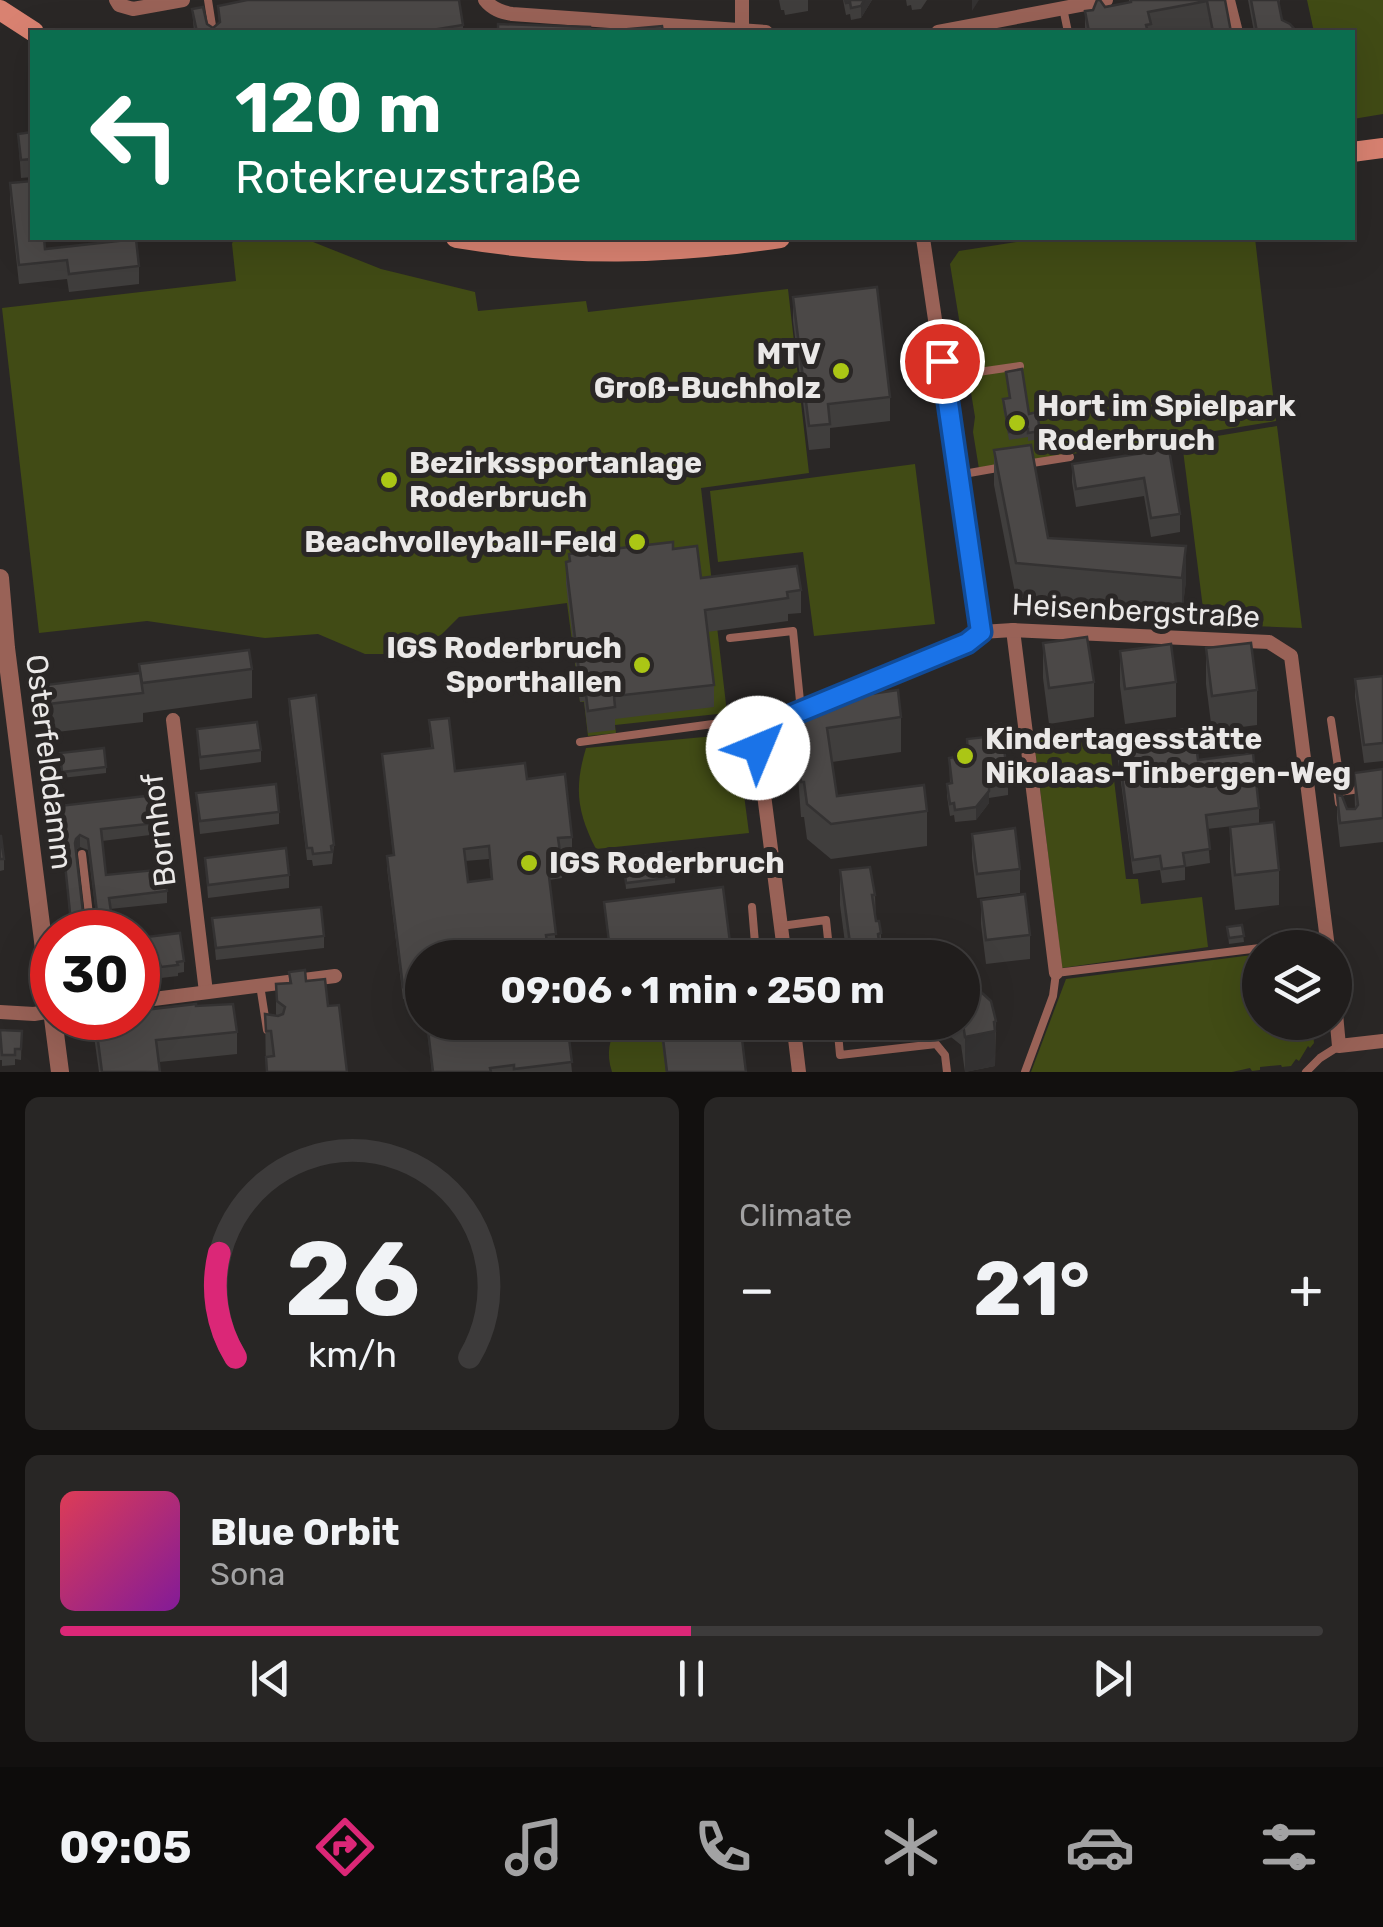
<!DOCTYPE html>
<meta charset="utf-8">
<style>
:root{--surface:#201d1c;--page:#282625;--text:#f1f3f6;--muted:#a2a2a3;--line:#3d3b3b;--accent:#db2777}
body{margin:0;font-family:Rubik,sans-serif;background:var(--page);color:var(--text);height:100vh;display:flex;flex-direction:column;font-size:38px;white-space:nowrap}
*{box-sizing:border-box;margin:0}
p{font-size:32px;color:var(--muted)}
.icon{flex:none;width:55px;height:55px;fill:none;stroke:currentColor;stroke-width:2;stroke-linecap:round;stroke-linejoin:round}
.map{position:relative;height:1072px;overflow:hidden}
.side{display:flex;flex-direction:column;gap:25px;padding:25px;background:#12100f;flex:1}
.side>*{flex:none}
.guide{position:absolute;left:30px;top:30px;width:1325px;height:210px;border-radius:0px;box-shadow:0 10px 40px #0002,0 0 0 2px var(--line);background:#0b6e4f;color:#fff;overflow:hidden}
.controls{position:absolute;left:1242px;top:930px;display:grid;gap:20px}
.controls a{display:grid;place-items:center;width:110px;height:110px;border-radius:50%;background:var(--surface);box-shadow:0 10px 40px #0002,0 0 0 2px var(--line);font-size:50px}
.speed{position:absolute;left:30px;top:910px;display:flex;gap:20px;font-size:50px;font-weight:700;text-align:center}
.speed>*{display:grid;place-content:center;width:130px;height:130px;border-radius:50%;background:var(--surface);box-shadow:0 10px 40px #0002,0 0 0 2px var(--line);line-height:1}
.speed .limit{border:15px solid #d22;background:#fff;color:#111}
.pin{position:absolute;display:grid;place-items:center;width:85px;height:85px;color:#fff;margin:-42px;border:5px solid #fff;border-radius:50%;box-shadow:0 2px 10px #0007}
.me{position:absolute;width:110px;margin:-55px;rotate:45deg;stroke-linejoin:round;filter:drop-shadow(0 0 8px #0008)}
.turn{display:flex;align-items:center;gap:35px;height:210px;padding:0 40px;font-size:45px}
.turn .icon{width:130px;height:130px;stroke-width:2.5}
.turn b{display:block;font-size:70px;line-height:85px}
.big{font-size:75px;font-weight:700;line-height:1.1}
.side .widget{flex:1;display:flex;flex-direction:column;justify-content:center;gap:15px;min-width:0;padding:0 35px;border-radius:15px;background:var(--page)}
.side .dial{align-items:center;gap:0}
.dial svg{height:260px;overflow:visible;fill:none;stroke:var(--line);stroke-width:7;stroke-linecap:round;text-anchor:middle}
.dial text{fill:var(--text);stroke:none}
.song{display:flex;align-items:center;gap:30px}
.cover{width:120px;height:120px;border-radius:15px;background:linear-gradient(135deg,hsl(350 70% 55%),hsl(290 70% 35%))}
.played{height:10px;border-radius:5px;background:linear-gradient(90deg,var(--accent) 50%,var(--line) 50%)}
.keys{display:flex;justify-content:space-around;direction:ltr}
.heat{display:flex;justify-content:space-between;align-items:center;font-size:55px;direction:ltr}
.side .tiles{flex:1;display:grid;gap:25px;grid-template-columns:1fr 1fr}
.widget:last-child{grid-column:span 2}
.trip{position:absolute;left:405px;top:940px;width:575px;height:100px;border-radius:50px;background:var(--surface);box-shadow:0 10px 40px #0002,0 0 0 2px var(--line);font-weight:700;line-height:100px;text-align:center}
.tabs{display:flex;height:160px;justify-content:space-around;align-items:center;background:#0d0c0b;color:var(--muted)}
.tabs .icon{width:70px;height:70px}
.tabs .on{color:var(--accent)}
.tabs b{font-size:45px;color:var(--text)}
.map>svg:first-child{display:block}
</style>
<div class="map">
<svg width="1383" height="1072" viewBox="0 0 1383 1072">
<rect width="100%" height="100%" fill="#2a2726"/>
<g fill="#414b15">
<path d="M1307,0H1383V114L1353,119L1352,32H1314Z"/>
<path d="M234,238H303L381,269L475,292L478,311L586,301L588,312L788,289L809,473L701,488L727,713L615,725L616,733L588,736L584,702H580L567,603L459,617L442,634L422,646L397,654H365L318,634L265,638L147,621L39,633L2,308L236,281L232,244Z"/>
<path d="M1042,238H1255L1276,421L979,469L973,432L975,417L950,264L959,251Z"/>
<path d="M1277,426L1302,628L1205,624L1182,442Z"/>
<path d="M915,464L935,624L814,636L803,552L718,562L710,491Z"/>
<path d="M1108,730L1126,879H1138L1141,904L1202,897L1208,947L1062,968L1034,740Z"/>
<path d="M736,734L749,833L596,849C577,812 574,788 586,748Z"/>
<path d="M1260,954V1022L1312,1023L1314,1043L1310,1048L1308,1046L1299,1061L1296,1059L1291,1066L1282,1067L1281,1065L1260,1067V1070L1252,1071L1250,1068L1232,1072H1031L1066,979Z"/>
<path d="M619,1023H661L659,1027L664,1031L666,1072H612C606,1053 609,1039 619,1023Z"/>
</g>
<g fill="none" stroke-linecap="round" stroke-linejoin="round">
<g stroke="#996257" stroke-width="8">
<path d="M208,0L213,32"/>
<path d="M1226,0L1233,32"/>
<path d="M1231,0L1239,32"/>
<path d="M1063,8L1068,32"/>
<path d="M944,377L1020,366"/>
<path d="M1026,464L1070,457"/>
<path d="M958,475L1003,467"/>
<path d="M730,638L793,631L801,711"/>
<path d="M1331,720L1338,767L1335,773"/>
<path d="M580,742L735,721L761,733"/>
<path d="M1306,776L1335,773L1339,803"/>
<path d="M1338,792L1383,786"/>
<path d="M82,854L91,932"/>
<path d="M752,907L755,943L762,947L783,944"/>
<path d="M781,926L826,920L830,958"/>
<path d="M1260,948L1327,939"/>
<path d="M260,985L267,1030"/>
<path d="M837,1022L840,1055L936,1044L945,1055L947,1072"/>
<path d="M1025,1072L1053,996L1056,973L1260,948"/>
<path d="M1306,1072L1320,1058L1339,1046"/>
</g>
<g stroke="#996257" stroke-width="14">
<path d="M116,0L119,5L133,9L183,0"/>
<path d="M485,0C492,9 501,12 512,14L766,32"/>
<path d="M742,0V31"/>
<path d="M938,32L1106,0"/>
<path d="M1013,630L1056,973"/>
<path d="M981,632L1013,630L1269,642L1291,656L1328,948"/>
<path d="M173,720L206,992"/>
<path d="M785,958L758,748L761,733L770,724L967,643L981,632L923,238"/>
<path d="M138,1001L335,976"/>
<path d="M1335,1003L1339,1046L1383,1041"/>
<path d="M0,1012L34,1014L52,1011"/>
<path d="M793,1022L799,1072"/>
</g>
<g stroke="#996257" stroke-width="18">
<path d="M0,578L6,648L52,1012"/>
<path d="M53,1018L60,1072"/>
</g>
<g stroke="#d98271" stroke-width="20">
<path d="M0,10L34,32"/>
<path d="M1352,152L1383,148"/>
<path d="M456,238C570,257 666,255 780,238"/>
</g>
</g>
<g fill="#403e3d" fill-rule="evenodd">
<path d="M779,0H808V11L785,15L784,10H781Z"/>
<path d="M843,0H872L861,18L851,20L850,14L846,15Z"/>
<path d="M906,0H927L921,9L912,10L911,5L907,6Z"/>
<path d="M1129,0H1225L1231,32H1085V11L1129,3Z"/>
<path d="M1248,0H1280L1279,5L1282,20L1297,32H1254Z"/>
<path d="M218,6L463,25V32H194L192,9L207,24L213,28L219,23Z"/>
<path d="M32,132V177L21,178L18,134Z"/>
<path d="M10,183L45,249L139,266V284L69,292L67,279L19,284L10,201Z"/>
<path d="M793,297L890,397V421L830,428V448L809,450L793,321Z"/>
<path d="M1006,372L1040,431V439L1028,441V437L1009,440L1003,407V399L1009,398Z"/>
<path d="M1169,449L1180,514V532L1151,537L1144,496L1076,507L1072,482V464Z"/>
<path d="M994,450L1048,538L1186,546V581L1182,613L1016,598L994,485Z"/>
<path d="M673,549L701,578L801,590V613L788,614V621L707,632L714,685V707L615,719V730L588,733L584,701L580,702L566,584V562Z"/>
<path d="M1043,643L1094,682V717L1049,724L1043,678Z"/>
<path d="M1206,648L1257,690V725L1212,731L1206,684Z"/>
<path d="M1120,651L1176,682V717L1125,724L1120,686Z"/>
<path d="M139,664L252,669V698L143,713V722L48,733L46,714V685L139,674Z"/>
<path d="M1383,676V761L1364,763L1355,697V679Z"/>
<path d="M289,699L334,845L332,864L313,866L312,860H307L289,711Z"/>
<path d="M901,717V752L832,762L837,796L927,811V846L831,859L807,839L804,817H801L797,762V727Z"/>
<path d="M429,720L455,771L527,779L572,837V849L560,850L562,878L549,880L556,946L547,947L549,958H501L500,952L477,955L422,958V997L403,999L387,868V856L393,855L382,754L431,748ZM489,859L491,879L468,882L465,861Z"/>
<path d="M985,726L1006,764H1008V795L989,798V803L976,820L955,822L954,815L950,816L947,796V784H950L949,758L967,755V739L985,737Z"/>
<path d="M197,729L261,750V762L200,770Z"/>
<path d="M1117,737L1198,760L1259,808V823L1207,829L1210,863L1185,867V880L1162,883L1160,870L1133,874L1117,752Z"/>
<path d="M60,759L106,767V773L62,778Z"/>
<path d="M1383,769V842L1340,847L1337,819V795L1347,809H1355L1354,773Z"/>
<path d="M196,793L279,812V824L200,834Z"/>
<path d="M59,806L166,822V833L102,841L106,875L167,891V903L110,909L114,932H71ZM80,847L88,850L97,923L96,926L91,928L86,926L84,921L76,850Z"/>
<path d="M1230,827L1279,870V905L1235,910L1230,862Z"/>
<path d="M972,834L1020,869V893L977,898L972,858Z"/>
<path d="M0,836L4,859V870L0,871Z"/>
<path d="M205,858L289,875V888L208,898Z"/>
<path d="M623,858L675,877V883L626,889Z"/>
<path d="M840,870L875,895L876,921L881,933V958H847L840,905Z"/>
<path d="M981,900L1030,935V959L986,964L981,924Z"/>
<path d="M604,902L732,958H610Z"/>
<path d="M212,918L324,936V948L216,960Z"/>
<path d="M1242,925L1244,942L1229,944L1227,927Z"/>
<path d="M138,938L184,961V972L178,973V976L161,978L160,975L138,978Z"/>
<path d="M289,972L306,981L328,1006L347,1072H266L265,1014L276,1016V984L289,983Z"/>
<path d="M974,985L996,1021L995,1066L965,1072L961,1045L932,1022H962Z"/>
<path d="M196,1006L237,1032V1054L159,1062L160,1072H99L93,1029V1018H138L152,1009Z"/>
<path d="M426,1022H567L572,1072H432Z"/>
<path d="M659,1022H740L746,1072H666Z"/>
<path d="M866,1022H928L925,1026L877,1032Z"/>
<path d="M0,1030L22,1031L21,1060L15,1059V1065L2,1066V1060H0Z"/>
</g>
<g fill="#343232">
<path d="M864,0H872L861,18V6Z"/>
<path d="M972,0H979L972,11Z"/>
<path d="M1186,546V581L1182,613V578Z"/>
<path d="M989,791V803L976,820V807Z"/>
<path d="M80,835V847L76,850V839Z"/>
<path d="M995,1031V1066L965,1072V1037Z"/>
</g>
<g fill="#4b4847" stroke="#343232" stroke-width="2.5" fill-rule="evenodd">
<path d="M247,0H459L463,25L420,32H401V30L388,32H197L192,9L203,7L207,24L213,28L220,22L218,6Z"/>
<path d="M845,0H864L861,6L851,8L850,2L846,3Z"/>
<path d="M1097,0H1100L1105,7L1131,2V0H1225L1231,32H1213L1207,1L1148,12L1151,24L1146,25L1148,32H1089L1085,11L1093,10Z"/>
<path d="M1251,0H1278L1282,20L1290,24L1297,32H1257Z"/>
<path d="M498,24L590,27V32H498Z"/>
<path d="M662,26L663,32H629L628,29Z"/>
<path d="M32,132V159L21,160L18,134Z"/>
<path d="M32,181V238H44L45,249L136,239L139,266L69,274L67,260L19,265L10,183Z"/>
<path d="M877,287L890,397L828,404L830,424L809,426L793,297Z"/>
<path d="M1022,369L1029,414L1037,412L1040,431L1028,433V429L1009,432L1003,399L1010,398L1006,372Z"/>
<path d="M1031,445L1048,538L1186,546L1182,578L1016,563L994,450Z"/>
<path d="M1169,449L1180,514L1151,518L1144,478L1076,489L1072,464Z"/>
<path d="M673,542V549L697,546L701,578L797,566L801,590L787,592L788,598L705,610L714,685L614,696L615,707L588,711L584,678L580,679L568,580L566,562L570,561L569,554Z"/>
<path d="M1087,637L1094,682L1049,688L1043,643Z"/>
<path d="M1251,643L1257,690L1212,696L1206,648Z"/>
<path d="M1171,644L1176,682L1125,689L1120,651Z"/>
<path d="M249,650L252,669L142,683L139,664Z"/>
<path d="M140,673L143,693L48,704L46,685Z"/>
<path d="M1383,676V743L1364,745L1355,679Z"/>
<path d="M898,690L901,717L827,728L837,796L924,785L927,811L831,824L807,804L804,782H801L797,727L815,702Z"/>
<path d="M316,695L334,845L331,846L332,852L313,854L312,848H307L289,699Z"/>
<path d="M449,718L455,771L525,763L527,779L565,774L572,837L558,838L562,866L548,868L556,934L546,935L549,958H502L500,940L475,943L477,958H422V984L403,987L387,856L394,855L382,754L433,748L429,720ZM489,846L492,879L468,882L464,849Z"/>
<path d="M257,722L261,750L200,757L197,729Z"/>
<path d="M1001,724L1006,764H1008V783L989,786V791L976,807L955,810L954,803L950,804L947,784L952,783L949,758L968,755L967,739L986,737L985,726Z"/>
<path d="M1194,728L1198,760L1253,753L1259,808L1206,815L1210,849L1183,853L1185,866L1162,869L1160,856L1133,860L1117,737Z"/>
<path d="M104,748L106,767L62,772L60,753Z"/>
<path d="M1383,769V818L1340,823L1337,795L1342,796L1347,809H1355L1358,805L1354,773Z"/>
<path d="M276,784L279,812L200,821L196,793Z"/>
<path d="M163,794L166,822L101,829L106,875L165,869L167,891L109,898L114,932H72L59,806ZM80,835L88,839L98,920L96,926L91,928L86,926L84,921L75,843L76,839Z"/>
<path d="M1274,822L1279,870L1235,875L1230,827Z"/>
<path d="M1015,828L1020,869L977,874L972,834Z"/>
<path d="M0,836H1L4,859H0Z"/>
<path d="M286,848L289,875L208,885L205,858Z"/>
<path d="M671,852L675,877L626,883L623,858Z"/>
<path d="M870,867L875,895H872L876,921H879L881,933L878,934L881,958H852L840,870Z"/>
<path d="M723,887L732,958H611L604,902Z"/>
<path d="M1025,894L1030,935L986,940L981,900Z"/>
<path d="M321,907L324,936L216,948L212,918Z"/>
<path d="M1242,925L1244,936L1229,938L1227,927Z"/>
<path d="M180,933L184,961L177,962L178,965L161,967L160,964L138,967V938Z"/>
<path d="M305,970L306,981L325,979L328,1006L339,1005L347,1072H267L266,1057L274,1056L271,1031H266L265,1014L278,1016L283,1014L285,1007L277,1001L276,984L291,983L289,972Z"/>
<path d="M962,973L974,982L972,984L991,1001L996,1021L994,1022L995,1031L965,1037L962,1018Z"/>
<path d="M150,994L152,1009L196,1004V1006L233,1004L237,1032L156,1040L160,1072H102L95,1018H138V996Z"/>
<path d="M427,1022H567L572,1062L514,1069V1065L490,1068L491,1072H433Z"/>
<path d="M661,1022H740L746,1072H667Z"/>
<path d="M0,1030L22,1031L21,1049H15V1055H2Z"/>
</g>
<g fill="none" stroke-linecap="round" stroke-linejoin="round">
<defs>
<path id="route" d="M758,748L760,733L770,724L967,643L981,632L942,361"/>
</defs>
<use href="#route" stroke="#114b97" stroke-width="25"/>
<use href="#route" stroke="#1a73e8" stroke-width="18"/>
</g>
<g fill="#abc615" stroke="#2a2726" stroke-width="4">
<circle cx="841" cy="371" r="10"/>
<circle cx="1017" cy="423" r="10"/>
<circle cx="389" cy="480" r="10"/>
<circle cx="637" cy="542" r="10"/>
<circle cx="642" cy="665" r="10"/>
<circle cx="965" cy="756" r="10"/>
<circle cx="529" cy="863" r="10"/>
</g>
<g text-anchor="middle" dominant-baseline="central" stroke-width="10" stroke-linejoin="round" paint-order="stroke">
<g font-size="30" font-weight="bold" fill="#eae8e7" stroke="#2a2726" text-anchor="start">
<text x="821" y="354" text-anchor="end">MTV<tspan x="821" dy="34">Groß-Buchholz</tspan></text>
<text x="1037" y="406">Hort im Spielpark<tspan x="1037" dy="34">Roderbruch</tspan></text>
<text x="409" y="463">Bezirkssportanlage<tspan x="409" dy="34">Roderbruch</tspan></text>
<text x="617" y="542" text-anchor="end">Beachvolleyball-Feld</text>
<text x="622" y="648" text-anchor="end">IGS Roderbruch<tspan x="622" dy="34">Sporthallen</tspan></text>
<text x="985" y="739">Kindertagesstätte<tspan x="985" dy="34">Nikolaas-Tinbergen-Weg</tspan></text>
<text x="549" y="863">IGS Roderbruch</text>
</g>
<g font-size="30" fill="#eae8e7" stroke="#2a2726">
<text transform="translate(1136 611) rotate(3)">Heisenbergstraße</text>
<text transform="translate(49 762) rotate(83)">Osterfelddamm</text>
<text transform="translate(159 830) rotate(-97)">Bornhof</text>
</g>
</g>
</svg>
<div class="controls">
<a><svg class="icon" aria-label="layers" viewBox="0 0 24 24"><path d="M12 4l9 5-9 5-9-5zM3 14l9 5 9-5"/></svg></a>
</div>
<div class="speed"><div class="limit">30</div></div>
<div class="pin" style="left:942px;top:361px;background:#d93025"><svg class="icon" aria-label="arrive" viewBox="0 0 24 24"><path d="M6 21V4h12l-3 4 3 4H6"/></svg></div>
<svg class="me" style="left:758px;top:748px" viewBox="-20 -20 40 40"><circle r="19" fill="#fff"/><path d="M0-13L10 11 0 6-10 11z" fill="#1a73e8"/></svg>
<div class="trip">09:06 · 1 min · 250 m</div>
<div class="guide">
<div class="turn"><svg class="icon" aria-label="left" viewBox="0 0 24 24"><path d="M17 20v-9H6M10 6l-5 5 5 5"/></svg><div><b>120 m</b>Rotekreuzstraße</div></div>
</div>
</div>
<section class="side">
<div class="tiles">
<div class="widget dial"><svg viewBox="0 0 100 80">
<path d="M14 69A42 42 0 1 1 86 69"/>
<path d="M14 69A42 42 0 0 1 9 37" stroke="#db2777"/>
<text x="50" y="56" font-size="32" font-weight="700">26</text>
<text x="50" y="72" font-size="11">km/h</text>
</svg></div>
<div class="widget"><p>Climate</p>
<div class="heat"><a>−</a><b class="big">21°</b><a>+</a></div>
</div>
<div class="widget">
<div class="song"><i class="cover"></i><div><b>Blue Orbit</b><p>Sona</p></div></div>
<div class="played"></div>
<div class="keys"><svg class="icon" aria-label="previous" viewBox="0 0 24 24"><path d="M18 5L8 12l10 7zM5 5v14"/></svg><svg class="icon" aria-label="pause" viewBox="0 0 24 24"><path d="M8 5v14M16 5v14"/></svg><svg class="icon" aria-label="next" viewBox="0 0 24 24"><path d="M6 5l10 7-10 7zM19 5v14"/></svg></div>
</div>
</div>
</section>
<nav class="tabs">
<b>09:05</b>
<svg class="icon on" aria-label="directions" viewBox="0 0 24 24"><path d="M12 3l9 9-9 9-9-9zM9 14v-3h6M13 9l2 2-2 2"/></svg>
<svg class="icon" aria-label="music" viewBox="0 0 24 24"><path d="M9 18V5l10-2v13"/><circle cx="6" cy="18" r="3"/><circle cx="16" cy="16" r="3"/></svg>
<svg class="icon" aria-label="phone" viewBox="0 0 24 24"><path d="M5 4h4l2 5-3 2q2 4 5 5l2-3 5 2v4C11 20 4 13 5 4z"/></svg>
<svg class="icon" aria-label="climate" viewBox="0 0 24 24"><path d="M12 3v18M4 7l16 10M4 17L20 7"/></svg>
<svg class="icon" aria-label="car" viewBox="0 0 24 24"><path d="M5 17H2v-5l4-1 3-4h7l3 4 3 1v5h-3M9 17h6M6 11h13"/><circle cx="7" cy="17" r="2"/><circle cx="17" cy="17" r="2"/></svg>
<svg class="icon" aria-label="filters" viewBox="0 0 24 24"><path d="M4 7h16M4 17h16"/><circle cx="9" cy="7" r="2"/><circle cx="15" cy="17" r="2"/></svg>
</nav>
